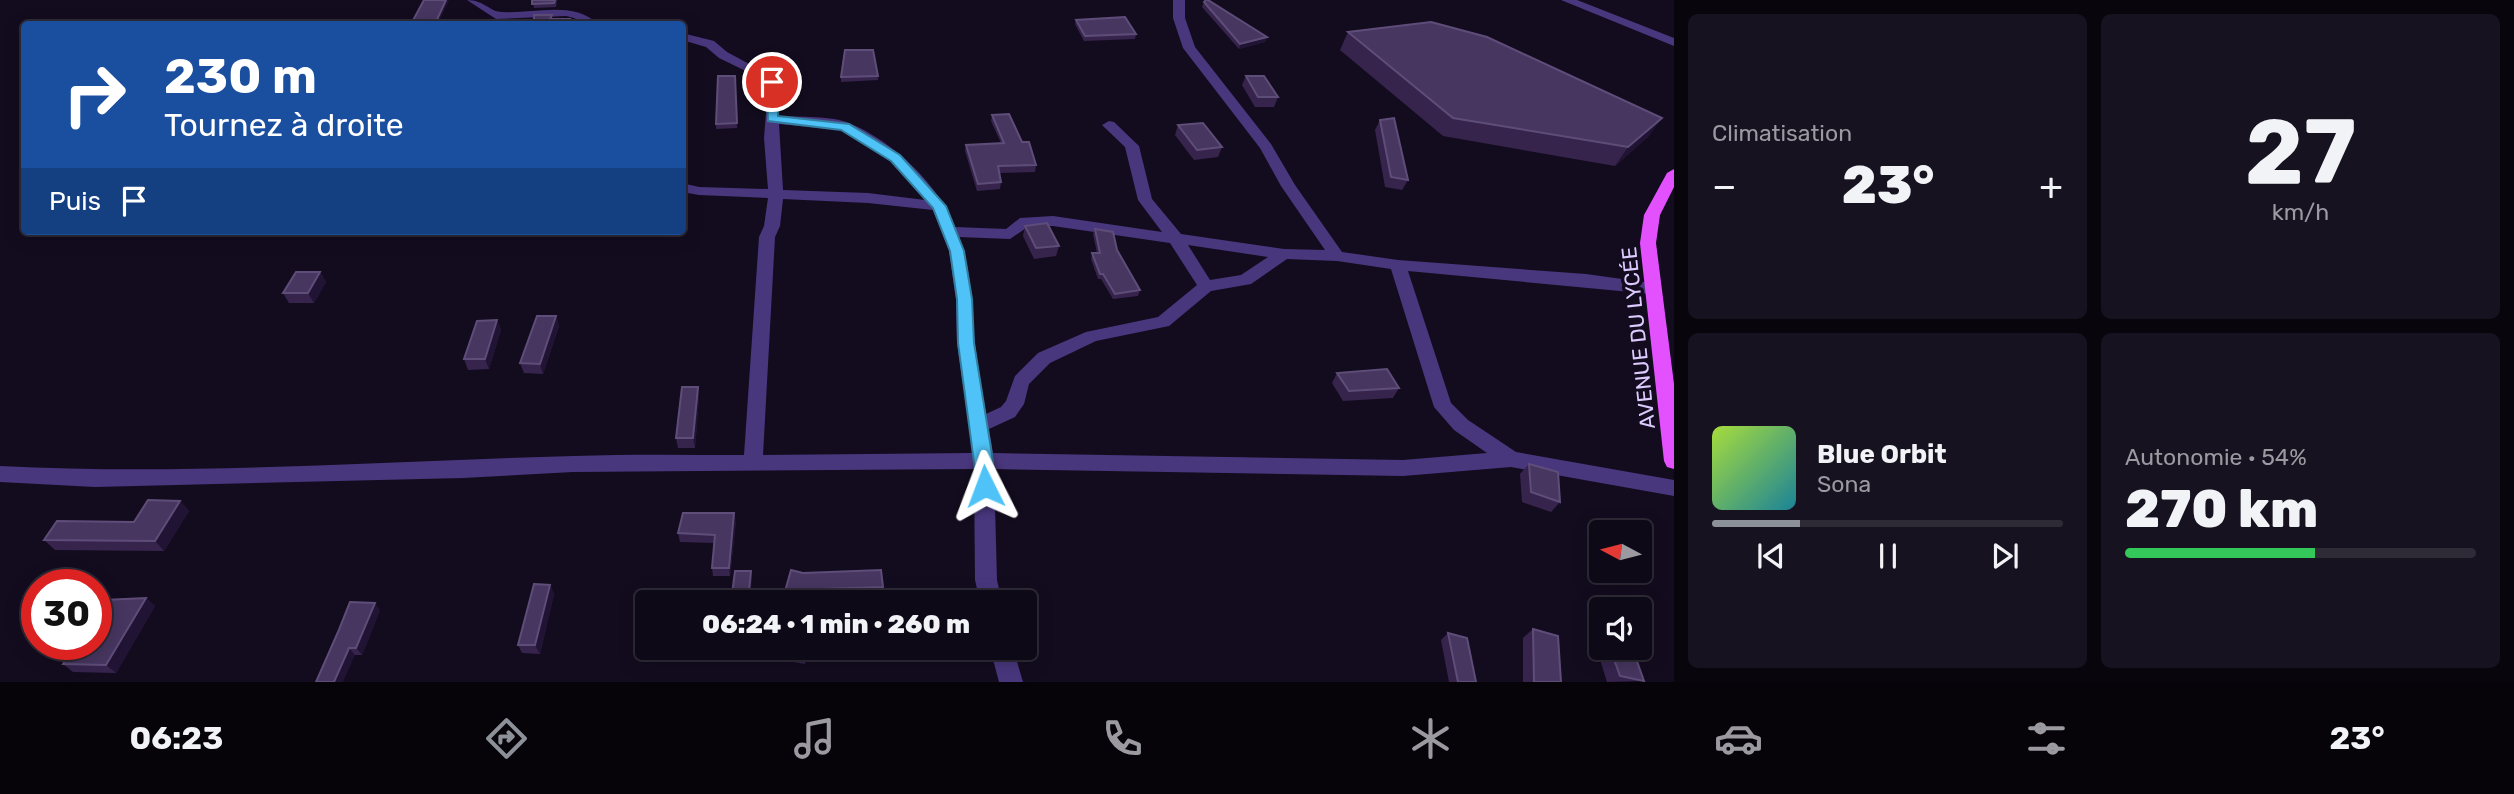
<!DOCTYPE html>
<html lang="fr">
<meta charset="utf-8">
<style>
:root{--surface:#0e0917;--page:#171220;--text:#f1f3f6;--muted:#9b9aa1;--line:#2e2a36;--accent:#8c9099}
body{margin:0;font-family:Rubik,sans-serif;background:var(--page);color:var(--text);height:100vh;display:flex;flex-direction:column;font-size:26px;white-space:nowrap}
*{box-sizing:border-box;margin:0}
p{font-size:23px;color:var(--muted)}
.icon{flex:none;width:38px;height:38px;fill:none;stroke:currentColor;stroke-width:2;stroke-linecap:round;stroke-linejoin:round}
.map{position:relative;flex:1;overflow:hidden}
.details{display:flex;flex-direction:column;gap:14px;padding:14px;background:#08050d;width:840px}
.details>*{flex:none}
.banner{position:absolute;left:21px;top:21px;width:665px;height:214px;border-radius:7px;box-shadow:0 4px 18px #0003,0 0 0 2px var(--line);background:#1a4fa0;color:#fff;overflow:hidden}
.needle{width:46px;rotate:277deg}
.fabs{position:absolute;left:1589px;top:520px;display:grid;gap:14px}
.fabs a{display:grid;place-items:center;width:63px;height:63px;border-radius:7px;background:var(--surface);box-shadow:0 4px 18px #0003,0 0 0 2px var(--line);font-size:35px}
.speed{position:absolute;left:21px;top:569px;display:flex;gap:14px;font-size:35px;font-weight:700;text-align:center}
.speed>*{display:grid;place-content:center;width:91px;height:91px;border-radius:50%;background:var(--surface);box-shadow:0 4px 18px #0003,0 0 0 2px var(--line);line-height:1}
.speed .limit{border:10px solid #d22;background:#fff;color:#111}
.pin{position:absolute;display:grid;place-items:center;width:60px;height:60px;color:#fff;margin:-30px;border:4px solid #fff;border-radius:50%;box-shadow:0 2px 7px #0007}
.me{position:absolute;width:77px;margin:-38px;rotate:357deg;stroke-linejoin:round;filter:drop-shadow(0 0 5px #0008)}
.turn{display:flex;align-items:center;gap:24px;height:147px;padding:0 28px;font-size:32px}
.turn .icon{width:91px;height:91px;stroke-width:2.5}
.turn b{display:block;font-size:49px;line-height:60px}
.then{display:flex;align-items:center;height:66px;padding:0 28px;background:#0003;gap:14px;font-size:26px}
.big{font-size:52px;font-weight:800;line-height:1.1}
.details .widget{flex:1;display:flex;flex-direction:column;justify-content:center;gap:10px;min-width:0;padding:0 24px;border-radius:10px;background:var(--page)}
.details .dial{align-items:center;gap:0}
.dial b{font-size:91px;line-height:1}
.song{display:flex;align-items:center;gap:21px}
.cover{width:84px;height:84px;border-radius:10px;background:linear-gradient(135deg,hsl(80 70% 55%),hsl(190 70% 35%))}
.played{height:7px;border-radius:4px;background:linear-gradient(90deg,var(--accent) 25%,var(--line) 25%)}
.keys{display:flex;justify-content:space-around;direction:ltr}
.heat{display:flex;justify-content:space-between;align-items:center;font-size:38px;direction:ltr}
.charge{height:10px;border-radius:5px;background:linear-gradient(90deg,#34c759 54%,var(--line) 0)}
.details .tiles{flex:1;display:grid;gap:14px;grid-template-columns:repeat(2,1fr)}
.trip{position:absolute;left:635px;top:590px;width:402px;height:70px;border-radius:7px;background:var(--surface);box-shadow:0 4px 18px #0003,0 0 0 2px var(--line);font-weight:800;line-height:70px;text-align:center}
.dock{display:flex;height:112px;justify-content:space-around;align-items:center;background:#060409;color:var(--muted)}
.dock .icon{width:49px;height:49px}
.dock .current{color:var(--accent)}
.dock b{font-size:32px;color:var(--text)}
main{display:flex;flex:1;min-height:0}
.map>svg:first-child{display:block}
</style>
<main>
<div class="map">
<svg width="1674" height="682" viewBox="0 0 1674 682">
<rect width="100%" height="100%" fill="#130c1f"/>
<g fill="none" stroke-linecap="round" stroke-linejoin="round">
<g fill="#49377e" fill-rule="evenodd">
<path d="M467,0C484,0 490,12 502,12C534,14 573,0 598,24C585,25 578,18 566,16L496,19Z"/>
<path d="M1173,0H1185V18L1195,47L1271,144L1295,185L1342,252L1398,260L1586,274L1658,284L1660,288L1658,292L1652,294L1408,271L1451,403L1468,420L1516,452L1674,480V496L1511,467L1403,476L994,469L997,580L1002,602H980L975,580L974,469L573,472L463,478L95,487L0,482V466C191,476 383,461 574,456C630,454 687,455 744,455L759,237L764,226L768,198L699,195L682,192V183L699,187L768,189L764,138L768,87L756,76L719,58L706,47L682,40V33L714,41L727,52L777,79L780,87L779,116C798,117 833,116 849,123C894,142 937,183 955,227L1006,229L1020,218L1053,216L1162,232L1138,200L1125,147L1102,125L1109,121L1114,122L1139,146L1152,199L1181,234L1284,249L1325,250L1281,186L1260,148L1183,48L1173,18ZM779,124L841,130L891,161L925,200L868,193L783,190ZM783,199L868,203L933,210L949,251L956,299L957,343L973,453L763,455L775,237L780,226ZM1029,226H1053L1170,243L1197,285L1158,317L1086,332L1038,353L1015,376L1006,401L1001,407L986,414C982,390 978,367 975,344C971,308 973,271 959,237L1010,239ZM1188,245L1268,257L1241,275L1210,280ZM1287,259L1337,261L1391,269L1434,407L1454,430L1487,453L1403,460L993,453L989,429L1015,417L1024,404L1029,384L1050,363L1096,341L1169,326L1211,291L1251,284Z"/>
<path d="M1561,0H1577L1674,38V46Z"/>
<path d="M990,648H1013L1023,682H999Z"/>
</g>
<path fill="#e351ff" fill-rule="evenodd" d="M1674,169V187L1660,215L1656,243L1674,384V469L1667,467L1664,461L1640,243L1644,215L1667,173Z"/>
</g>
<g fill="#36244d">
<path d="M532,0H557L556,7L534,8Z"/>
<path d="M1204,2L1267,37L1265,42L1239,49L1202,7Z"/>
<path d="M1076,20L1136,34L1135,39L1084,41L1075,24Z"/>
<path d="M1348,32L1649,136L1615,166L1443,136L1340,50Z"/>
<path d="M735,76L737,128L716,129V124Z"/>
<path d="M878,76V80L841,82V77Z"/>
<path d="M1246,76L1278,97L1274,107H1255L1242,85Z"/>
<path d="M992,115L1022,142L1036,165L1035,172L999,173L1001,182L1000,189L977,191L965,151L966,145L1001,143L991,121Z"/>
<path d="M1380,120L1408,180L1402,190L1385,187L1375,130Z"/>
<path d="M1178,125L1222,147L1218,157L1194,160L1175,135Z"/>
<path d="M1025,226L1059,246L1056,256L1034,259L1023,236Z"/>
<path d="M1095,229L1117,250L1140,290L1138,296L1113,299L1101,279H1098L1091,259L1092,253H1097L1093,234Z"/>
<path d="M623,231H642V235L624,236Z"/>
<path d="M320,272L326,282L314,303H289L283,293Z"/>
<path d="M556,316L559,326L543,374L524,373L520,363Z"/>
<path d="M497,320L501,330L489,369L468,370L464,359Z"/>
<path d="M1337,373L1399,388L1393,398L1343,401L1332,383Z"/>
<path d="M698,387L699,397L695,448H678L676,438Z"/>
<path d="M1529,464L1560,502L1551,512L1522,502L1520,474Z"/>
<path d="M180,501L189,511L164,551L55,550L44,540L134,522Z"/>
<path d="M736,521L730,576H713L712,568L715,543L680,542L678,533Z"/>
<path d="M791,570L883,587L882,596L822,598Z"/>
<path d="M550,585L554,594L540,654L522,653L518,645Z"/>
<path d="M146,598L155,606L116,673L73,672L63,664Z"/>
<path d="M380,610L362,655H355L316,682Z"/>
<path d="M1533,629L1561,682H1523V638Z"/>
<path d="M1448,633L1476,682H1449L1441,640Z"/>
<path d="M789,648H809L805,664L788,661V652Z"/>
<path d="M1605,648H1623L1644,681L1607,682L1598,653Z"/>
</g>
<g fill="#201333">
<path d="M446,0H449L438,24H435Z"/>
<path d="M1267,37L1265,42L1239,49L1240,44Z"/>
<path d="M1662,118L1649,136L1615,166L1628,147Z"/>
<path d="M320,272L326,282L314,303L308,293Z"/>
<path d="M556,316L559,326L543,374L540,364Z"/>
<path d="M497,320L501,330L489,369L485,359Z"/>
<path d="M698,387L699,397L695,448L693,438Z"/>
<path d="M180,501L189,511L164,551L155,541Z"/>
<path d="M734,513L736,521L730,576L729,568Z"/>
<path d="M751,571L752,580L750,602H748Z"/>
<path d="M550,585L554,594L540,654L535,645Z"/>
<path d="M822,589L821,602H818Z"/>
<path d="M146,598L155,606L116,673L106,665Z"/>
<path d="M375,603L380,610L362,655L356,648Z"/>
<path d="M349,648L355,655L343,682H334Z"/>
<path d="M806,648H809L805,664L804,655Z"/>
</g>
<g fill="#473660" stroke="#5f4d79" stroke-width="2">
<path d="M424,0H446L435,24H411Z"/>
<path d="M532,0H555L554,3L532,4Z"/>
<path d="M1206,0H1208L1267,37L1240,44L1204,2Z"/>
<path d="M534,15H552L550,19H570L568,24H534Z"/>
<path d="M1125,17L1136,34L1085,36L1076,20Z"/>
<path d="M1431,22L1487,37L1662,118L1628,147L1453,118L1348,32Z"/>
<path d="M845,50H873L878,76L841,77Z"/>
<path d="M718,76H735L737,123L716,124Z"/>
<path d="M1246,76H1264L1278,97H1258Z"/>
<path d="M1009,114L1022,142H1029L1036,165L998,166L1001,182L978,184L966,145L1004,143L992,115Z"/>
<path d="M1394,118L1408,180L1391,177L1380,120Z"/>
<path d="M1203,123L1222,147L1197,150L1178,125Z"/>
<path d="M1047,223L1059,246L1036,248L1025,226Z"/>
<path d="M1095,229L1113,232L1117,250L1140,290L1115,294L1103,274H1100L1092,253H1100Z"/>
<path d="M296,272H320L308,293H283Z"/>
<path d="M537,316H556L540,364L520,363Z"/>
<path d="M497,320L485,359H464L477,321Z"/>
<path d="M1387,369L1399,388L1349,391L1337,373Z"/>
<path d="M682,387H698L693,438H676Z"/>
<path d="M1529,464L1558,472L1560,502L1531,492Z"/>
<path d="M148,500L180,501L155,541L44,540L57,521L134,522Z"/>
<path d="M683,513H734L729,568H712L715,535L678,533Z"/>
<path d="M791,570L803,573L881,570L883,587L822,589L818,602H782Z"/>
<path d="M735,571H751L748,602H731Z"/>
<path d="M534,584L550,585L535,645H518Z"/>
<path d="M146,598L106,665L63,664L75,644H96V611L103,600Z"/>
<path d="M350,602L375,603L356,648H349L334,682H316L338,632Z"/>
<path d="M1533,629L1558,636L1561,682H1534Z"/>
<path d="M1448,633L1467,638L1476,682H1458Z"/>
<path d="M789,648H806L804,655L788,652Z"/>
<path d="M1610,648H1623L1633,650L1644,681L1620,676Z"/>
</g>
<path fill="#4fc3f7" stroke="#337fa1" stroke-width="2" d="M772,78L778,82V116L849,124L900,155L946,206L964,251L972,299L974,343L993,461L994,486L991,492L985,494L978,492L958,343L957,299L950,251L933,208L891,161L841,130L768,121L766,82Z"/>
<g text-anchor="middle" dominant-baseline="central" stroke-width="7" stroke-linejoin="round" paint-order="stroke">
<g font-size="21" fill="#dccaff" stroke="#130c1f">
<text transform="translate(1638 338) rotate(-96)">AVENUE DU LYCÉE</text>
</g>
</g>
</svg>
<div class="fabs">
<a><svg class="needle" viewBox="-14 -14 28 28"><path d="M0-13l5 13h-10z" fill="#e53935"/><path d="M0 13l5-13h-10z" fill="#9b9aa1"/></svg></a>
<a><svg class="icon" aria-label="sound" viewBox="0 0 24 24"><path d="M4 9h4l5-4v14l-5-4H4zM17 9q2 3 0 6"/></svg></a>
</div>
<div class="speed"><div class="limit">30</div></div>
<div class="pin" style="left:772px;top:82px;background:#d93025"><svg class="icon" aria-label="arrive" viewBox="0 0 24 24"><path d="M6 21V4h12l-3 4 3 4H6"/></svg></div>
<svg class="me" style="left:985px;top:486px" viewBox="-20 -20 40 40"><path d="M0-17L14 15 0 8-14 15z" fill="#4fc3f7" stroke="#fff" stroke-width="4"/></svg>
<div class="trip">06:24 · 1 min · 260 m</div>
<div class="banner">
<div class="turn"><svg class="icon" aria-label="right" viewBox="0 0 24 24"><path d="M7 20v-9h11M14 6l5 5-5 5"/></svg><div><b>230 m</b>Tournez à droite</div></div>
<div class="then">Puis<svg class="icon" aria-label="arrive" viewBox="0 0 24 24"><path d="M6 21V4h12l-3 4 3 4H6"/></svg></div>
</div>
</div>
<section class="details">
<div class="tiles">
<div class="widget"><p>Climatisation</p>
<div class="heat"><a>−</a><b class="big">23°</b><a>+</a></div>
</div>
<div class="widget dial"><b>27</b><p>km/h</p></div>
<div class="widget">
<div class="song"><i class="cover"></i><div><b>Blue Orbit</b><p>Sona</p></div></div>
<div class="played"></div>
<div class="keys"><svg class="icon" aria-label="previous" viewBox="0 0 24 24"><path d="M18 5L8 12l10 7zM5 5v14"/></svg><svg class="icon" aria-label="pause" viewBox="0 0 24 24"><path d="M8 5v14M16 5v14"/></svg><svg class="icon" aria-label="next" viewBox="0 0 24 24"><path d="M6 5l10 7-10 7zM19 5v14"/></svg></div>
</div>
<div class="widget"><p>Autonomie · 54%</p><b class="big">270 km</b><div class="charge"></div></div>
</div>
</section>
</main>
<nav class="dock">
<b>06:23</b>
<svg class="icon current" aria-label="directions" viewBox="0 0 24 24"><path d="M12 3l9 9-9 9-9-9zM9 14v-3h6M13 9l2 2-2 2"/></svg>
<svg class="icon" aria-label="music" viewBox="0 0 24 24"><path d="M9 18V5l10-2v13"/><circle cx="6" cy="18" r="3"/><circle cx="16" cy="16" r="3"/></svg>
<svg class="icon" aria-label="phone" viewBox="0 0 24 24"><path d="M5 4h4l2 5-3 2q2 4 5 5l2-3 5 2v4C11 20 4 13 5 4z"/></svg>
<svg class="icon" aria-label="climate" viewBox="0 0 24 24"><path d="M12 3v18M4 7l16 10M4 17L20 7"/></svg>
<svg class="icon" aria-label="car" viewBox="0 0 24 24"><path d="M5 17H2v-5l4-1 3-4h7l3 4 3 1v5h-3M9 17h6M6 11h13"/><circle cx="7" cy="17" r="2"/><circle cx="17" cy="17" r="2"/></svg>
<svg class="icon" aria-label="filters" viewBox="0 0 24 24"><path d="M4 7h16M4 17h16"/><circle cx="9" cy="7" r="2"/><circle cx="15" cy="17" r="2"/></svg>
<b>23°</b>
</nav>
